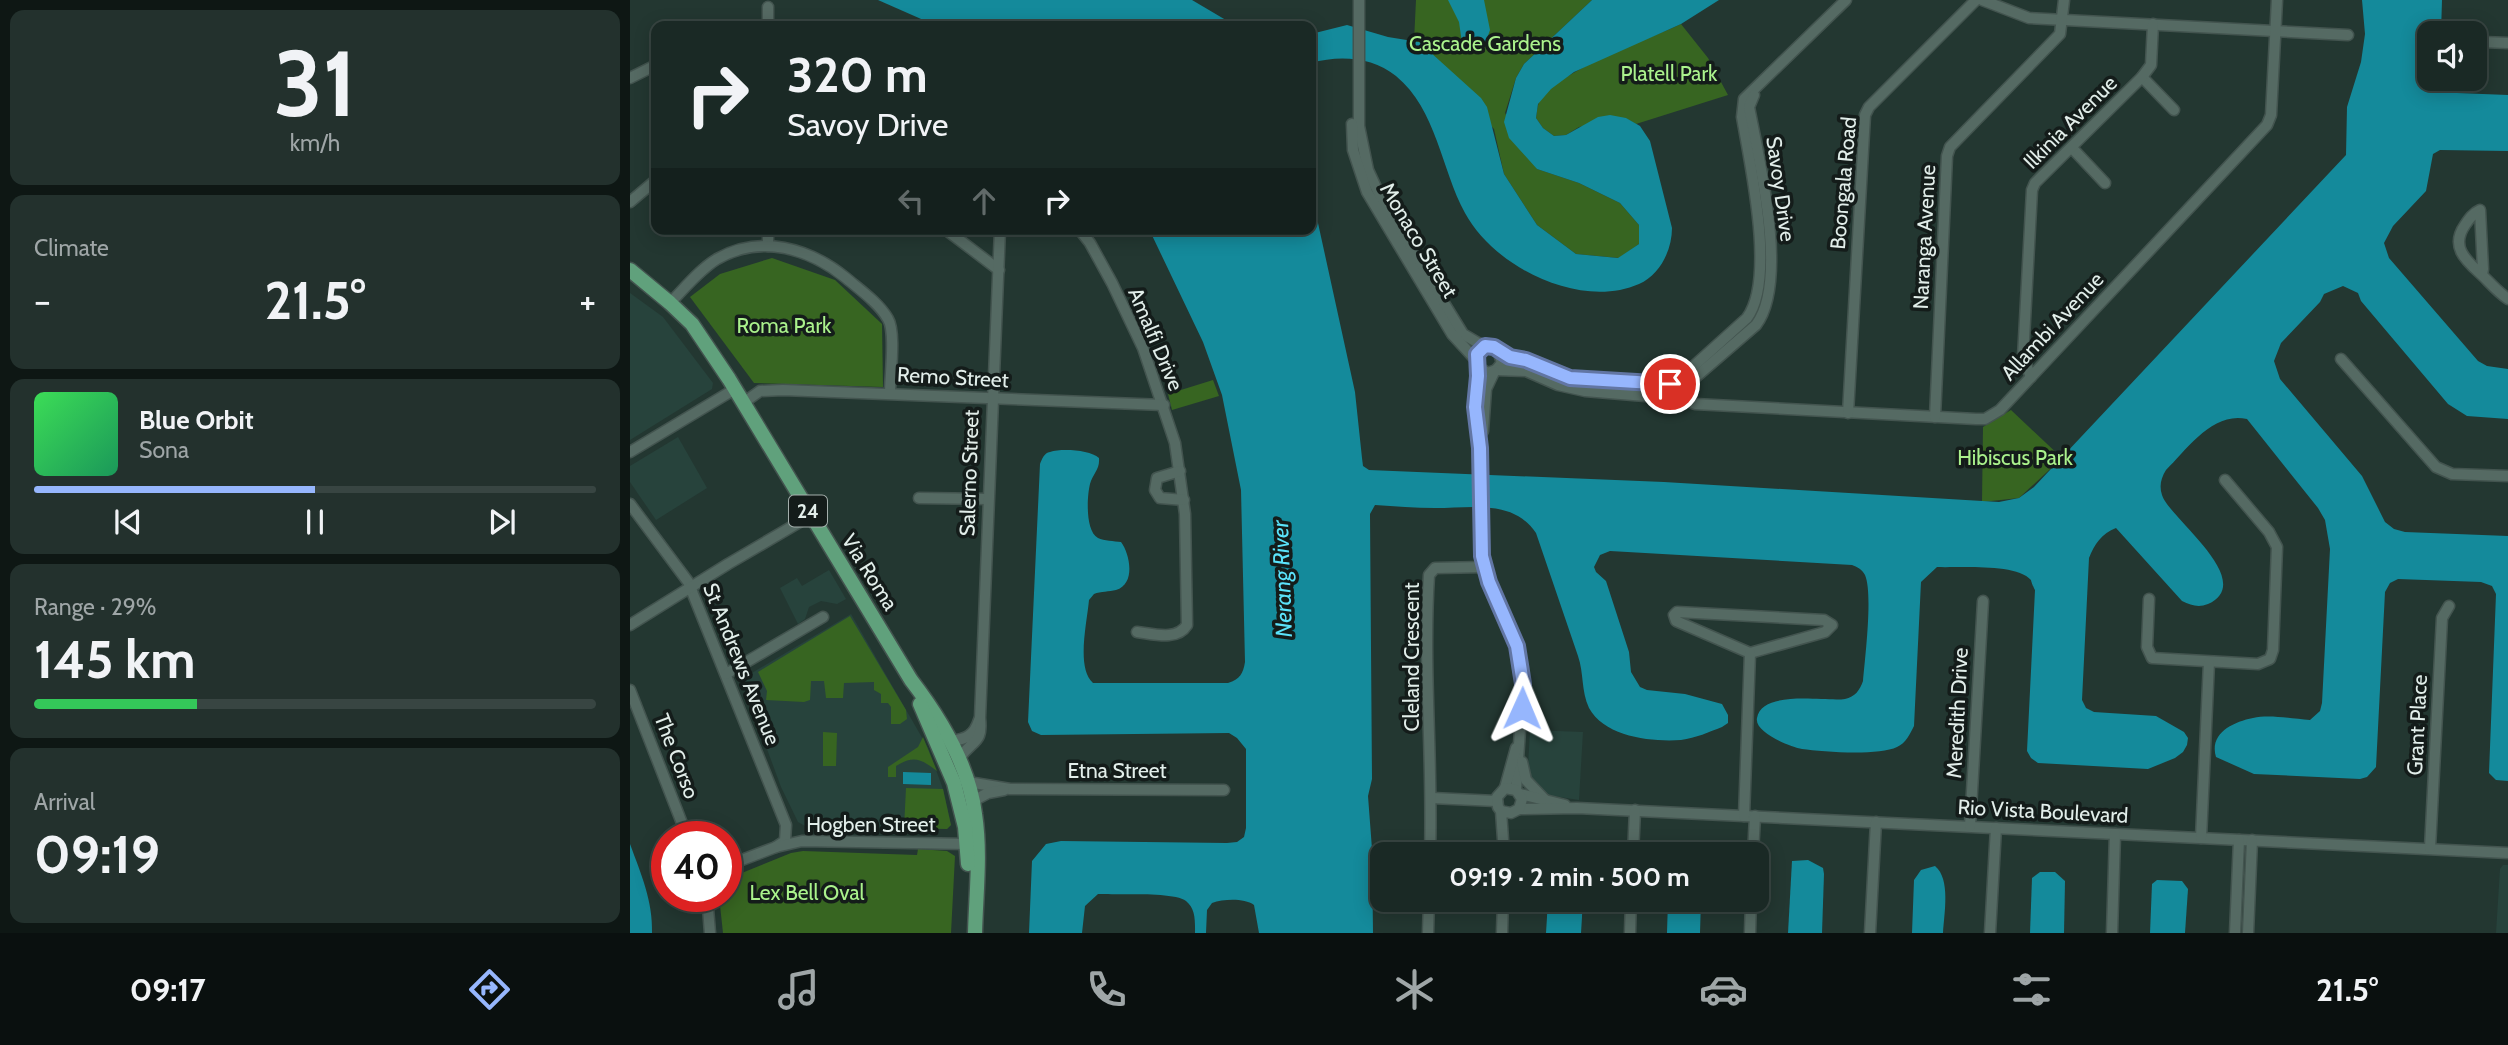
<!DOCTYPE html>
<meta charset="utf-8">
<style>
:root{--surface:#1a2925;--page:#23312d;--text:#f1f3f6;--muted:#9fa6a7;--line:#384542;--accent:#96b6fd}
body{margin:0;font-family:Cabin,sans-serif;background:var(--page);color:var(--text);height:100vh;display:flex;flex-direction:column;font-size:26px;white-space:nowrap}
*{box-sizing:border-box;margin:0}
p{font-size:23px;color:var(--muted)}
.icon{flex:none;width:38px;height:38px;fill:none;stroke:currentColor;stroke-width:2;stroke-linecap:round;stroke-linejoin:round}
.map{position:relative;flex:1;overflow:hidden}
.drawer{display:flex;flex-direction:column;gap:10px;padding:10px;background:#0e1714;width:630px}
.drawer>*{flex:none}
.banner{position:absolute;left:21px;top:21px;width:665px;height:214px;border-radius:14px;box-shadow:0 4px 18px #0003,0 0 0 2px var(--line);background:#1a2925;color:var(--text);overflow:hidden}
.controls{position:absolute;left:1787px;top:21px;display:grid;gap:14px}
.controls a{display:grid;place-items:center;width:70px;height:70px;border-radius:14px;background:var(--surface);box-shadow:0 4px 18px #0003,0 0 0 2px var(--line);font-size:35px}
.speed{position:absolute;left:21px;top:821px;display:flex;gap:14px;font-size:35px;font-weight:700;text-align:center}
.speed>*{display:grid;place-content:center;width:91px;height:91px;border-radius:50%;background:var(--surface);box-shadow:0 4px 18px #0003,0 0 0 2px var(--line);line-height:1}
.speed .limit{border:10px solid #d22;background:#fff;color:#111}
.pin{position:absolute;display:grid;place-items:center;width:60px;height:60px;color:#fff;margin:-30px;border:4px solid #fff;border-radius:50%;box-shadow:0 2px 7px #0007}
.me{position:absolute;width:77px;margin:-38px;rotate:1deg;stroke-linejoin:round;filter:drop-shadow(0 0 5px #0008)}
.turn{display:flex;align-items:center;gap:24px;height:147px;padding:0 21px;font-size:32px}
.turn .icon{width:91px;height:91px;stroke-width:2.5}
.turn b{display:block;font-size:49px;line-height:60px}
.lanes{display:flex;align-items:center;height:66px;padding:0 21px;background:#0003;justify-content:center;gap:35px;direction:ltr}
.lanes .off{opacity:.35}
.big{font-size:52px;font-weight:700;line-height:1.1}
.drawer .widget{flex:1;display:flex;flex-direction:column;justify-content:center;gap:10px;min-width:0;padding:0 24px;border-radius:14px;background:var(--page)}
.drawer .dial{align-items:center;gap:0}
.dial b{font-size:91px;line-height:1}
.song{display:flex;align-items:center;gap:21px}
.cover{width:84px;height:84px;border-radius:10px;background:linear-gradient(135deg,hsl(130 70% 55%),hsl(150 70% 35%))}
.played{height:7px;border-radius:4px;background:linear-gradient(90deg,var(--accent) 50%,var(--line) 50%)}
.keys{display:flex;justify-content:space-around;direction:ltr}
.heat{display:flex;justify-content:space-between;align-items:center;font-size:38px;direction:ltr}
.charge{height:10px;border-radius:5px;background:linear-gradient(90deg,#34c759 29%,var(--line) 0)}
.trip{position:absolute;left:740px;top:842px;width:399px;height:70px;border-radius:14px;background:var(--surface);box-shadow:0 4px 18px #0003,0 0 0 2px var(--line);font-weight:700;line-height:70px;text-align:center}
.tab-bar{display:flex;height:112px;justify-content:space-around;align-items:center;background:#0a100f;color:var(--muted)}
.tab-bar .icon{width:49px;height:49px}
.tab-bar .active{color:var(--accent)}
.tab-bar b{font-size:32px;color:var(--text)}
main{display:flex;flex:1;min-height:0}
.map>svg:first-child{display:block}
</style>
<main>
<section class="drawer">
<div class="widget dial"><b>31</b><p>km/h</p></div>
<div class="widget"><p>Climate</p>
<div class="heat"><a>−</a><b class="big">21.5°</b><a>+</a></div>
</div>
<div class="widget">
<div class="song"><i class="cover"></i><div><b>Blue Orbit</b><p>Sona</p></div></div>
<div class="played"></div>
<div class="keys"><svg class="icon" aria-label="previous" viewBox="0 0 24 24"><path d="M18 5L8 12l10 7zM5 5v14"/></svg><svg class="icon" aria-label="pause" viewBox="0 0 24 24"><path d="M8 5v14M16 5v14"/></svg><svg class="icon" aria-label="next" viewBox="0 0 24 24"><path d="M6 5l10 7-10 7zM19 5v14"/></svg></div>
</div>
<div class="widget"><p>Range · 29%</p><b class="big">145 km</b><div class="charge"></div></div>
<div class="widget"><p>Arrival</p><b class="big">09:19</b></div>
</section>
<div class="map">
<svg width="1878" height="933" viewBox="0 0 1878 933">
<rect width="100%" height="100%" fill="#233731"/>
<g fill="#27433c">
<path d="M0,293L33,317L83,383L82,389L0,440Z"/>
<path d="M48,437L77,488L26,520L0,482V466Z"/>
<path d="M199,570L216,599L207,604L191,601L179,607L175,619L168,624L150,588L167,578L172,586Z"/>
<path d="M221,614L298,748L313,789L321,825L317,829L175,826L168,822L151,787L113,684L115,677Z"/>
<path d="M900,730L953,732L949,800L916,795L901,779L898,767Z"/>
<path d="M1873,865H1878V933H1866L1870,869Z"/>
</g>
<g fill="#376521">
<path d="M786,0H962L894,64L886,78L875,113L907,169L949,183L990,203L1009,225V244L989,258L946,254L907,225L874,174L864,129L784,41Z"/>
<path d="M1051,24L1078,58L1098,95L1006,124L995,118L949,127L936,135L924,136L913,128L906,118C907,113 907,107 909,102C926,71 1017,40 1051,24Z"/>
<path d="M142,258L205,280L252,324L253,387L124,383L60,297L90,274Z"/>
<path d="M583,380L589,396L542,410L538,394Z"/>
<path d="M1381,410L1432,458L1389,498L1352,502L1353,427Z"/>
<path d="M220,616L276,710L277,719L270,724H261V707L258,703H251V694L244,690V682L214,683L213,698H196L194,681H181L180,700L174,702L136,700L137,691L128,672Z"/>
<path d="M193,732L207,733L206,766H193Z"/>
<path d="M293,737L307,771C291,759 284,755 266,766V777H258V767L288,747Z"/>
<path d="M276,788L313,789L321,825L317,829L274,828Z"/>
<path d="M288,849L317,851L325,856L321,933H93L89,896H96L97,879L161,853L173,851L287,855Z"/>
</g>
<g fill="#148a9b">
<path d="M248,0H562L606,26H307Z"/>
<path d="M818,0H854L860,30L854,47L837,52L833,50L829,22Z"/>
<path d="M962,0H1089L1051,24L944,72L921,89L908,104L906,118L913,128L924,136L936,135L968,117L980,115L996,118L1010,126L1020,141L1042,228C1042,250 1030,275 1009,284C950,310 864,267 835,213C811,169 807,110 766,76C742,57 710,55 681,63V34L717,25L758,37L789,42L851,98L857,107L874,174L907,225L946,254L988,258L1009,244V225L990,203L949,183L907,169L879,138L874,122L886,78L894,64Z"/>
<path d="M1732,0H1812L1811,33H1799V79H1810L1813,89L1827,93L1878,95V151L1810,150L1803,154L1796,191L1763,226L1754,243L1759,258L1848,361L1857,366L1878,369V419L1837,416L1818,404L1731,301L1728,293L1713,286L1694,294L1690,302L1651,343L1644,361L1650,379L1732,476L1755,522L1764,529L1775,532L1878,536V781L1866,780L1859,773L1866,594L1862,586L1851,582L1768,579L1760,583L1755,592L1746,767L1737,777L1730,779L1624,774L1586,757C1579,734 1602,722 1623,718C1640,714 1662,719 1680,720L1690,711L1692,703L1700,549L1695,520L1688,508L1617,419C1583,411 1557,449 1536,470C1531,478 1529,486 1532,495C1539,518 1628,581 1578,604C1568,608 1561,605 1552,601L1486,528C1472,533 1464,545 1459,558L1452,700L1456,708L1464,712L1526,716L1554,732L1558,738L1557,745L1553,752L1545,758L1518,769L1408,763L1401,758L1397,751L1405,590C1404,589 1401,581 1401,580C1386,563 1328,568 1307,567L1291,582L1284,726C1280,734 1276,743 1267,747C1249,756 1193,752 1172,749C1160,747 1124,732 1127,718C1132,689 1196,702 1215,699C1225,697 1230,690 1233,681C1235,658 1243,593 1235,575C1232,569 1227,567 1222,565L980,551L970,555L964,567L966,572L976,581L999,652L1001,672L1010,687L1017,690L1055,694L1092,704L1098,715V723L1092,727C1079,732 1066,738 1051,740C1021,742 975,737 959,708C951,691 954,673 948,656C934,615 920,574 906,533C883,499 841,508 805,508C785,508 765,506 745,505L740,514L742,779L738,796L742,849L743,933H629L624,905C614,898 594,899 582,903L577,910L576,933H565C565,922 566,909 556,901C544,892 495,895 478,894H468L455,906L452,933H399L402,861L416,844L431,841L597,843L607,842L614,837L616,828V749L607,738L599,733L411,735L402,731L398,722L410,464C412,459 414,453 420,452C432,448 460,450 469,458C470,470 463,473 460,484C457,496 455,531 468,538C474,541 484,541 491,542C500,554 506,584 486,590C479,592 471,591 464,594L459,600C457,623 446,668 463,683H598C610,679 613,674 615,662L611,490L592,395L573,342L519,229H681V191L725,392L732,458L733,466L739,470L1034,482L1369,502L1389,498L1404,487L1716,155L1717,107L1731,62L1735,34Z"/>
<path d="M273,772L301,773V785L273,784Z"/>
<path d="M0,844C11,874 23,901 22,933H0Z"/>
<path d="M1178,860L1193,868L1194,874L1192,933H1158L1162,861Z"/>
<path d="M1305,866C1321,879 1314,914 1313,933H1282L1284,880L1291,870Z"/>
<path d="M1410,872H1425L1435,881L1434,933H1400L1402,878Z"/>
<path d="M1527,880L1552,881L1558,889L1555,933H1520L1522,884Z"/>
<path d="M918,900H953L951,933H916Z"/>
<path d="M1038,900H1071L1070,933H1037Z"/>
</g>
<g fill="none" stroke-linecap="round" stroke-linejoin="round">
<defs>
<g id="minor">
<path d="M729,0V126L738,170L756,209L833,334L855,347"/>
<path d="M1352,0L1399,18L1718,35"/>
<path d="M138,7V26"/>
<path d="M1844,39L1853,42L1878,43"/>
<path d="M1512,77L1544,110"/>
<path d="M0,78L26,65"/>
<path d="M722,124L723,150L737,192L822,334L845,359"/>
<path d="M1442,148L1475,183"/>
<path d="M0,202L26,180"/>
<path d="M315,229L369,270"/>
<path d="M449,229L460,243L482,283L513,348L545,443L555,514L557,625C547,641 524,634 507,632"/>
<path d="M138,246V229"/>
<path d="M1852,275L1853,269L1850,210C1843,213 1839,219 1835,225C1819,248 1838,262 1853,276C1862,285 1868,292 1878,299"/>
<path d="M40,303C55,288 69,270 87,259C131,234 179,248 216,278C229,289 249,303 258,319C266,332 260,376 260,393"/>
<path d="M868,350L880,357L896,360L940,378L1040,384"/>
<path d="M1711,359L1806,467L1822,474L1878,476"/>
<path d="M848,367L858,373L866,370L872,363L868,350C860,344 853,345 847,354L848,376L845,407L850,448L852,556L859,582L887,646L893,684L886,790"/>
<path d="M866,370L896,371L928,385L955,391L1039,398"/>
<path d="M1401,377L1393,357L1402,190L1405,183L1512,77L1521,65L1523,24"/>
<path d="M1046,382L1117,318C1146,279 1120,164 1112,117L1114,99L1216,0"/>
<path d="M1053,388L1126,325C1159,282 1129,159 1119,107L1124,95"/>
<path d="M1051,398L1065,404L1346,419H1355L1370,410L1637,125L1641,115L1647,0"/>
<path d="M113,403L130,391L153,390L534,405"/>
<path d="M1218,413L1235,115L1239,107L1346,0"/>
<path d="M1305,417L1317,156L1320,147L1430,34L1434,0"/>
<path d="M853,431L856,389L864,372"/>
<path d="M0,452L105,389"/>
<path d="M550,471L527,478L525,490L530,498L554,500"/>
<path d="M289,498L358,499"/>
<path d="M0,504L59,583L63,594L156,825L155,841L146,847"/>
<path d="M1519,599L1517,647L1522,658L1628,664L1640,659L1643,650L1647,547L1639,532L1595,480"/>
<path d="M1047,612L1194,620L1202,625L1195,632L1120,653L1046,621L1044,615Z"/>
<path d="M0,625L98,564L180,516"/>
<path d="M96,674L193,617"/>
<path d="M0,690L57,836"/>
<path d="M321,741C336,739 344,736 349,720"/>
<path d="M329,759C342,739 353,745 350,718L370,229"/>
<path d="M892,762L896,780L916,801"/>
<path d="M338,782L380,789L594,790"/>
<path d="M875,788L886,748"/>
<path d="M890,794L935,805"/>
<path d="M802,798L866,801"/>
<path d="M343,801L358,793L374,790"/>
<path d="M889,809L947,808L1878,853"/>
<path d="M871,811L881,813L889,809L892,799L886,790L875,788L867,797L868,807L871,811L874,854"/>
<path d="M1114,816L1120,653"/>
<path d="M1340,826L1353,601"/>
<path d="M1571,838L1579,662"/>
<path d="M1800,848L1812,618L1819,606"/>
<path d="M800,854C803,761 793,668 799,575L805,568L855,567"/>
<path d="M1003,854L1005,810"/>
<path d="M1123,854L1125,816"/>
<path d="M96,866L146,847L172,841L337,844"/>
<path d="M77,896L80,933"/>
<path d="M798,933L799,900"/>
<path d="M872,933L873,900"/>
<path d="M1000,933L1001,900"/>
<path d="M1120,933L1121,900"/>
<path d="M1240,933L1246,822"/>
<path d="M1360,933L1366,828"/>
<path d="M1482,933L1485,834"/>
<path d="M1605,933L1609,840"/>
<path d="M1618,933L1622,840"/>
</g>
<g id="major">
<path d="M0,270L40,303L62,324L99,379L281,680C311,719 339,765 345,814C351,853 346,894 345,933"/>
<path d="M290,704L324,783L335,827L338,864"/>
</g>
</defs>
<use href="#minor" stroke="#43544f" stroke-width="13"/>
<use href="#major" stroke="#43544f" stroke-width="17"/>
<use href="#minor" stroke="#556a63" stroke-width="10"/>
<use href="#major" stroke="#60a17c" stroke-width="14"/>
</g>
<g fill="none" stroke-linecap="round" stroke-linejoin="round">
<defs>
<path id="route" d="M892,708L893,684L887,646L859,582L852,556L850,448L845,407L848,376L847,354L855,346L864,347L880,357L896,360L940,378L1040,384"/>
</defs>
<use href="#route" stroke="#6276a4" stroke-width="18"/>
<use href="#route" stroke="#96b6fd" stroke-width="12"/>
</g>
<g text-anchor="middle" dominant-baseline="central" stroke-width="7" stroke-linejoin="round" paint-order="stroke">
<rect fill="#141c1a" stroke="#a4afac" stroke-width="2" x="159" y="495.5" width="38" height="31" rx="5"/>
<g font-size="19" font-weight="bold" fill="#e2eeea">
<text x="178" y="511">24</text>
</g>
<g font-size="21" fill="#aaf28c" stroke="#141c1a">
<text x="855" y="43">Cascade Gardens</text>
<text x="1039" y="73">Platell Park</text>
<text x="154" y="325">Roma Park</text>
<text x="1385" y="457">Hibiscus Park</text>
<text x="177" y="892">Lex Bell Oval</text>
</g>
<g font-size="21" fill="#e2eeea" stroke="#141c1a">
<text transform="translate(1440 122) rotate(-45)">Ilkinia Avenue</text>
<text transform="translate(1213 183) rotate(-85)">Boongala Road</text>
<text transform="translate(1151 189) rotate(82)">Savoy Drive</text>
<text transform="translate(1294 237) rotate(-87)">Naranga Avenue</text>
<text transform="translate(789 240) rotate(59)">Monaco Street</text>
<text transform="translate(1422 326) rotate(-47)">Allambi Avenue</text>
<text transform="translate(526 339) rotate(67)">Amalfi Drive</text>
<text transform="translate(323 377) rotate(3)">Remo Street</text>
<text transform="translate(339 473) rotate(-88)">Salerno Street</text>
<text transform="translate(240 572) rotate(58)">Via Roma</text>
<text transform="translate(781 657) rotate(-90)">Cleland Crescent</text>
<text transform="translate(112 664) rotate(68)">St Andrews Avenue</text>
<text transform="translate(1327 713) rotate(-87)">Meredith Drive</text>
<text transform="translate(1787 725) rotate(-87)">Grant Place</text>
<text transform="translate(47 756) rotate(69)">The Corso</text>
<text x="487" y="770">Etna Street</text>
<text transform="translate(1413 811) rotate(3)">Rio Vista Boulevard</text>
<text x="241" y="824">Hogben Street</text>
</g>
<g font-size="23" font-style="italic" fill="#5be3fa" stroke="#141c1a">
<text transform="translate(652 579) rotate(-92)">Nerang River</text>
</g>
</g>
</svg>
<div class="controls">
<a><svg class="icon" aria-label="sound" viewBox="0 0 24 24"><path d="M4 9h4l5-4v14l-5-4H4zM17 9q2 3 0 6"/></svg></a>
</div>
<div class="speed"><div class="limit">40</div></div>
<div class="pin" style="left:1040px;top:384px;background:#d93025"><svg class="icon" aria-label="arrive" viewBox="0 0 24 24"><path d="M6 21V4h12l-3 4 3 4H6"/></svg></div>
<svg class="me" style="left:892px;top:708px" viewBox="-20 -20 40 40"><path d="M0-17L14 15 0 8-14 15z" fill="#96b6fd" stroke="#fff" stroke-width="4"/></svg>
<div class="trip">09:19 · 2 min · 500 m</div>
<div class="banner">
<div class="turn"><svg class="icon" aria-label="right" viewBox="0 0 24 24"><path d="M7 20v-9h11M14 6l5 5-5 5"/></svg><div><b>320 m</b>Savoy Drive</div></div>
<div class="lanes"><svg class="icon off" aria-label="left" viewBox="0 0 24 24"><path d="M17 20v-9H6M10 6l-5 5 5 5"/></svg><svg class="icon off" aria-label="ahead" viewBox="0 0 24 24"><path d="M12 20V5M6 11l6-6 6 6"/></svg><svg class="icon" aria-label="right" viewBox="0 0 24 24"><path d="M7 20v-9h11M14 6l5 5-5 5"/></svg></div>
</div>
</div>
</main>
<nav class="tab-bar">
<b>09:17</b>
<svg class="icon active" aria-label="directions" viewBox="0 0 24 24"><path d="M12 3l9 9-9 9-9-9zM9 14v-3h6M13 9l2 2-2 2"/></svg>
<svg class="icon" aria-label="music" viewBox="0 0 24 24"><path d="M9 18V5l10-2v13"/><circle cx="6" cy="18" r="3"/><circle cx="16" cy="16" r="3"/></svg>
<svg class="icon" aria-label="phone" viewBox="0 0 24 24"><path d="M5 4h4l2 5-3 2q2 4 5 5l2-3 5 2v4C11 20 4 13 5 4z"/></svg>
<svg class="icon" aria-label="climate" viewBox="0 0 24 24"><path d="M12 3v18M4 7l16 10M4 17L20 7"/></svg>
<svg class="icon" aria-label="car" viewBox="0 0 24 24"><path d="M5 17H2v-5l4-1 3-4h7l3 4 3 1v5h-3M9 17h6M6 11h13"/><circle cx="7" cy="17" r="2"/><circle cx="17" cy="17" r="2"/></svg>
<svg class="icon" aria-label="filters" viewBox="0 0 24 24"><path d="M4 7h16M4 17h16"/><circle cx="9" cy="7" r="2"/><circle cx="15" cy="17" r="2"/></svg>
<b>21.5°</b>
</nav>
